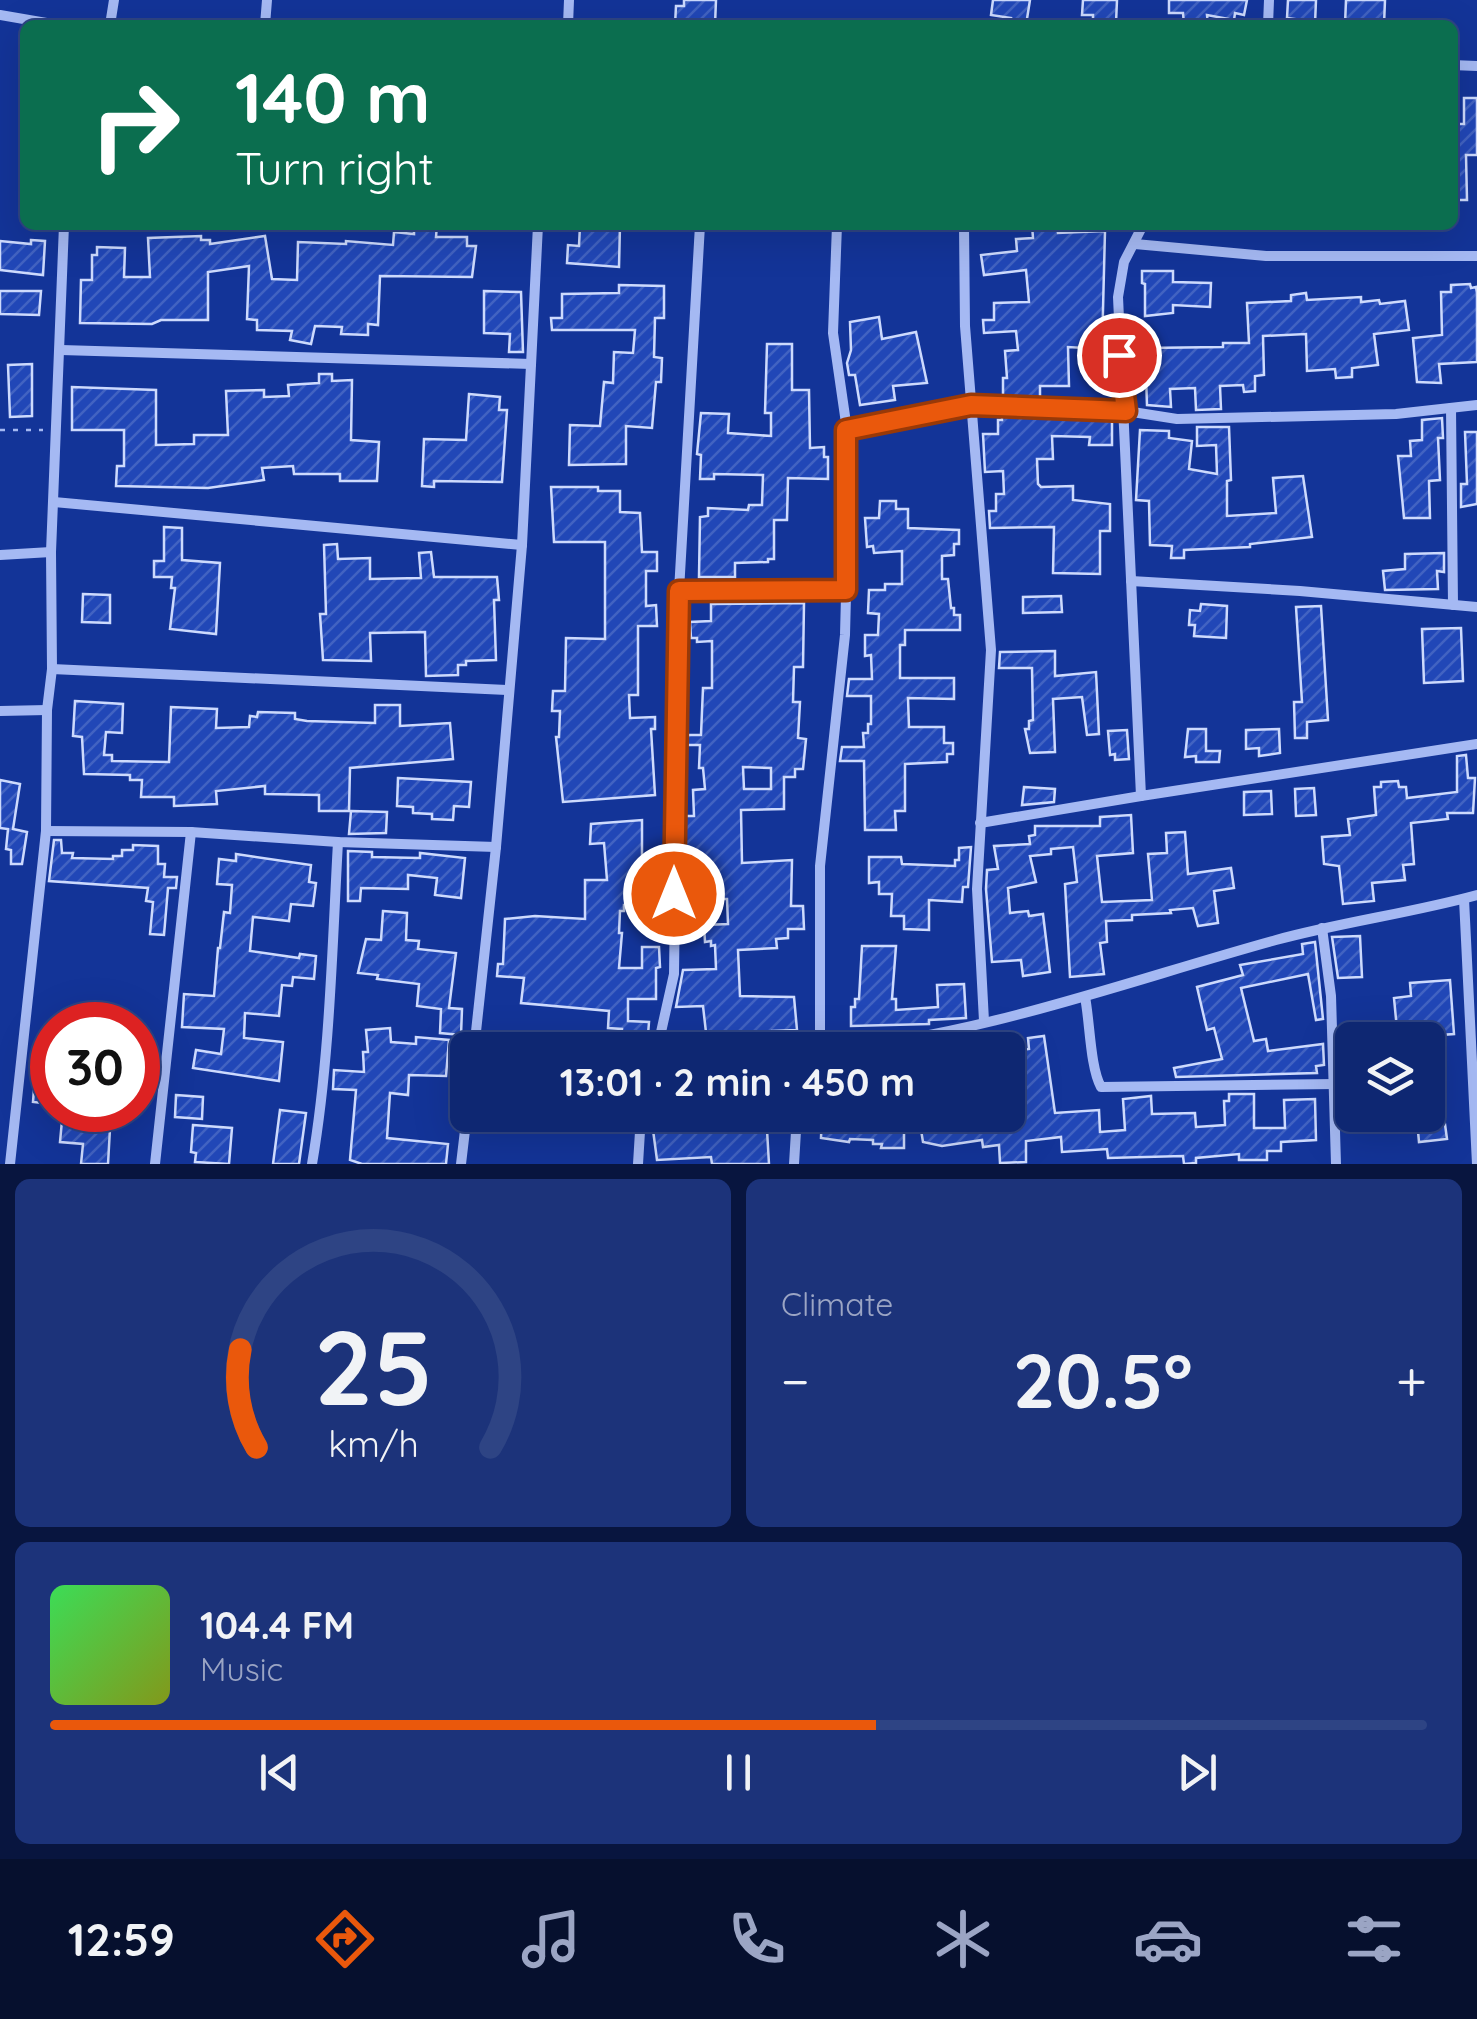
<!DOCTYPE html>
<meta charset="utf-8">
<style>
:root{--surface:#0e2772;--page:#1c337a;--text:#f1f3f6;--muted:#9ba5c4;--line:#2e4484;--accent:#ea580c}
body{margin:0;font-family:Quicksand,sans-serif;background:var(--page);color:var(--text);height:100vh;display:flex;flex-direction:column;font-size:38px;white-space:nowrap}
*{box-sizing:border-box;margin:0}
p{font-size:32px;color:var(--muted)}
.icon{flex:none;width:55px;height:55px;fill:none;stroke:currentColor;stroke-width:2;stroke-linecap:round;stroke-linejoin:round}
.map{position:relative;height:1164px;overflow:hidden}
.details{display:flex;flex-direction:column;gap:15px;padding:15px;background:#08153f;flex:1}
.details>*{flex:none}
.banner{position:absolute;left:20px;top:20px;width:1438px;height:210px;border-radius:15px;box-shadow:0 10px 40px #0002,0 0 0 2px var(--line);background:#0b6e4f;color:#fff;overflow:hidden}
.fabs{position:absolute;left:1335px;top:1022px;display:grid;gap:20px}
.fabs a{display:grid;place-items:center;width:110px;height:110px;border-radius:15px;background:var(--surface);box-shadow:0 10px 40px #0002,0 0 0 2px var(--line);font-size:50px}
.speed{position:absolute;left:30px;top:1002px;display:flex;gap:20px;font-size:50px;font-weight:700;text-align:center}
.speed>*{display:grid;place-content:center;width:130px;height:130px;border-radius:50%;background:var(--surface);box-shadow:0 10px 40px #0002,0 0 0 2px var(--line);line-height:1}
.speed .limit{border:15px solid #d22;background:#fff;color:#111}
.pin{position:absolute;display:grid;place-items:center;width:85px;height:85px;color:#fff;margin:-42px;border:5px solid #fff;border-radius:50%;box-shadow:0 2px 10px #0007}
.me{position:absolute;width:110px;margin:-55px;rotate:0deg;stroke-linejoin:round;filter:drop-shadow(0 0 8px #0008)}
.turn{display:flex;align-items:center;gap:35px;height:210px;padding:0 50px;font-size:45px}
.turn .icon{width:130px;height:130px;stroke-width:2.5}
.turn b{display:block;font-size:70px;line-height:85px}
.big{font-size:75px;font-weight:800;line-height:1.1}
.details .card{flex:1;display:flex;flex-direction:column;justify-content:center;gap:15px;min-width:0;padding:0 35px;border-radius:15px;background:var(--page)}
.details .dial{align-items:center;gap:0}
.dial svg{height:260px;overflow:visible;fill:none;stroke:var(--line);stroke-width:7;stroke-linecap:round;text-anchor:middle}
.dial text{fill:var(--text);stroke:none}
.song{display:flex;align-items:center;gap:30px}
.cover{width:120px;height:120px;border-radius:15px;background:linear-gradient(135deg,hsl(130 70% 55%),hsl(70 70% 35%))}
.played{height:10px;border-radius:5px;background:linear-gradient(90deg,var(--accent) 60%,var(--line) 60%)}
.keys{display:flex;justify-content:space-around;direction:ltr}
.heat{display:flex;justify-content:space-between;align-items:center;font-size:55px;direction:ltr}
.details .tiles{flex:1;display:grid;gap:15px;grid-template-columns:1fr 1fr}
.card:last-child{grid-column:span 2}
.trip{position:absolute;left:450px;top:1032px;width:575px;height:100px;border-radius:15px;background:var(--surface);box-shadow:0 10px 40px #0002,0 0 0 2px var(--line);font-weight:800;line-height:100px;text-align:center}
.menu{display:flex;height:160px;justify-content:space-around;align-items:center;background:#06102e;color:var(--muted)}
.menu .icon{width:70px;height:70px}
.menu .current{color:var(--accent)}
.menu b{font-size:45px;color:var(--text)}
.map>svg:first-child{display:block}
</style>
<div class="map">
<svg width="1477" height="1164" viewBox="0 0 1477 1164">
<defs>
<pattern id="building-hatch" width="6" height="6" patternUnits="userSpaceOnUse" patternTransform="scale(2.5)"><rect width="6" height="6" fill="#2147b7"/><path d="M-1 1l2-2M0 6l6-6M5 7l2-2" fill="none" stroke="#4263c2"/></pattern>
</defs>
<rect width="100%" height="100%" fill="#133498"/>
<g fill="url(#building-hatch)" stroke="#cddafd" stroke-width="2.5" fill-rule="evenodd">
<path d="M684,0H716L715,25H675L676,6H684Z"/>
<path d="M993,0H1030L1026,25H1010L1011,18L991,15Z"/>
<path d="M1083,0H1117L1116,23L1093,22V15H1082Z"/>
<path d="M1169,0H1247L1244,15L1235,13L1234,20L1207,15L1208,25H1184L1183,13H1169Z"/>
<path d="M1288,0H1316L1315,24H1295V19L1287,18Z"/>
<path d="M1346,0H1385L1384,25H1345Z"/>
<path d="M1464,98H1477V155H1466L1467,200H1452V124H1464Z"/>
<path d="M414,225H437L436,237H467V246H476L472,277L380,276L378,325L368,324V335L341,334L342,327L315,326L311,344L290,340L292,331L257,330V320L247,319L249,266L208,272V320H161L152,324L80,323L81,280H92V255H97V247L125,248L124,277H150L148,238L201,236V240H210V244L265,236L272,279L297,280L298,242L346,244V241L393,245L394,232L414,234Z"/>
<path d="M597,225H620L619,267L567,263L568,245L579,246L580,226Z"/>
<path d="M1032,225H1057L1058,233L1105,231L1102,349L1068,347L1069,386H1040V399L1003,398V378H1007L1005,351L1018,350L1016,331L984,333L983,320H994V303L1029,302L1026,270L984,275L981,255L1017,251L1016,239L1033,238Z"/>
<path d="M31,240L45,241L43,275L0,270V241L31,244Z"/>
<path d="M1142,271H1173V282L1211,283L1210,307L1173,305V313L1145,316V284L1142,283Z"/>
<path d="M1470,284L1471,288L1476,287L1477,293V362L1439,364L1441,383L1417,382L1413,338L1442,335L1441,292H1451V285Z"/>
<path d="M619,285L664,286V318H655L654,357L662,358L661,382H656L652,428L626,426V464L569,465L570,425L600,426L604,382L613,383L614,352L633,353L635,330H552L551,318H562V294L619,293Z"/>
<path d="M0,291H41L39,315L0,314Z"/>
<path d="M484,291L521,292L523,352H509L510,334L484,333Z"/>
<path d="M1306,293L1307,300L1361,297V302L1379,300L1380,304L1405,301L1409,330L1374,334L1378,365L1352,368V377L1336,378L1335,369L1307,371L1306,334L1263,336L1264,375L1255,376V391L1244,392L1243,385L1220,386L1221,409L1196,410L1195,388L1170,389L1171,407L1147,405L1145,348L1223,347V343H1249L1247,303L1291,301V295Z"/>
<path d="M879,317L882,339L916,332L927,383L893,386L895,400L860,405L855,375H849L847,363L851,350L850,322Z"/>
<path d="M767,344H792V390H809L810,448L824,447V457H828V479L788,478L787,520H774V559H768V562L735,563V577H699L700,517L708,516V508L748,510L749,505H762L763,475L714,474V479H700L701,455L697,454L701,413L729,414L728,433L771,436V413H765Z"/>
<path d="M32,364V416L10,417L8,365Z"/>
<path d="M319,374H332V381L352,380L351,440L379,442L377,481H340V474H294L293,466L262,468L264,480L208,488L116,486L117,466H124V430H72V387L156,390V445L194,444V435H228L226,391L264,390V397L289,396L288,385L319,383Z"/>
<path d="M469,394L500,397L499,410H507L502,482L434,481V487L422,486L424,439L466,440Z"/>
<path d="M1002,415L1112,419V445H1089L1090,437L1052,436L1053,459H1037L1038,484L1041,487L1073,486V500L1110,504V531H1100V574L1053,573L1054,527L990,528L989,511H996V494H1004L1003,471L985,472L983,434H998V420H1002Z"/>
<path d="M1442,418L1443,438H1438L1440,480L1429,481L1430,518H1404L1398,456H1411L1410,441L1422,440V420Z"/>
<path d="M1197,427H1229L1231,480L1227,481V516L1276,513L1273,478L1303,476L1312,537L1250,544V547L1184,550V558H1171L1172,546L1150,545L1149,501L1136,500L1140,430L1169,431V438L1192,441L1189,469L1217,474L1216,445L1197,446Z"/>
<path d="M1465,432H1477V504L1461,507V484H1467Z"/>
<path d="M551,487H598V491H620V512L640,513L642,552H657V571H646V606L656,605L657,626H638V695H629L630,718L655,717V729H651L655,795L563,802L556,737H559L560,711H552L553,691H565L566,638L605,639V542H554Z"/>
<path d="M880,501H896V509H908V528L959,530V544H954V555L942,556V579H948L951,608H954V615H960V630H905V645H900V678H954V699L908,698L909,727H944V743H953V754H947V762L905,764V811H895L896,830H865L864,761H840L842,747H864L863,733H868V724H871V696H847L849,679H872L871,655L865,656V635H878L879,614L868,613L869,590H885V584H902V551L874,553L873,546L867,547L865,518H879Z"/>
<path d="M164,527L182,528V560L220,563L216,634L170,629L175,588H171L172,577H154V561H164Z"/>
<path d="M337,544L338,559L370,558V579L421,578L419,553L431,552L434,577H497L499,600H494L496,660L466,661V665H458V675L426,676L425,632L370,633L371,661L323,660L320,614H326L324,545Z"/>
<path d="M1444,553V572L1437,571L1438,589L1385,590L1383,571L1405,569V554Z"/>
<path d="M83,594L110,595V623L82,622Z"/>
<path d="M1061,596L1062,612L1023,613V597Z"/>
<path d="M804,603L803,667H794L793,702H800L798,738L806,739L803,769H795V777H784V809L741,810L742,863L792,860L791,906H803L804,929H788V938L776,939L777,948L738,950L740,996L794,997L797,1030L772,1031V1038L733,1039V1050H708L703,1006L676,1007L683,970L716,969L715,945L711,946V941L705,942L704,925L728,924L727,899H691L690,850H684L685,816H694L693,790L705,789L703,768H699L700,745H686V735H701L703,688H712V641L697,642V638H691L690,622L711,621V604ZM743,767L771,768V789H744Z"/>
<path d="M1201,604L1227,606L1226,638L1194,636L1195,625H1189L1190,610L1200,611Z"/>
<path d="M1321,606L1328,720L1307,722V738H1295L1294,702H1302L1296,607Z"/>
<path d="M1461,628L1463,681L1424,683L1422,629Z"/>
<path d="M1055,651V676L1096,672L1099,734L1087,735L1082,697L1053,699L1055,752L1030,753L1025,729H1029V721L1033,720L1032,668H999L1000,652Z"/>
<path d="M75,701L123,704L122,733L106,732L104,755H112V761L169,762L171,707L217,709L216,728L249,727L250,716L257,717L258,712L295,713V719L307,721L375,723V705H400V726L450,723L453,759L350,768L349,811H319V795L265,794V786L216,791L217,804L174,806V797H141L142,780H130V775L84,774L82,737L73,736Z"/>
<path d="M1188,729H1206V751H1220L1219,762H1196V756L1185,757Z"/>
<path d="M1279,729L1280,753L1259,756V748L1246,749V730Z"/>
<path d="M1127,730L1129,759L1115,760V754L1110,755L1108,731Z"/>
<path d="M1466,755L1468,778H1475L1473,813H1447L1448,819L1411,823L1414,864L1403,865L1405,880L1372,883L1374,901L1343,904L1339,866L1324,864L1322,837L1350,835L1348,819L1376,815L1374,787H1381V782L1398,781L1399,787H1406L1407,798L1457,792V756Z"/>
<path d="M398,778L471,782L469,807L454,806L453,820L432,819V814L413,813V807L397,806Z"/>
<path d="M0,780L20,784L13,829L27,832L22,864H11V850L6,849L8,829L0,828Z"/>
<path d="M1024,787L1055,789L1054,802L1022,805Z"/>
<path d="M1314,788L1316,815L1296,816L1295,789Z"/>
<path d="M1271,791L1272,814L1244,815V792Z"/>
<path d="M351,811L387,812L386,833L349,834Z"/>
<path d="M1131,815L1133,853L1097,856L1102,902L1152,900L1148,854L1167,853L1166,833L1185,832L1188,874L1231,868L1234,888L1214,891L1218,923L1198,926L1193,908L1170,910L1171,913L1132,915V920L1106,921L1107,942L1100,943L1104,974L1070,977L1065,884L1077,882L1073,847L1051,849V854L1030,856L1036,882L1008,888L1010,913L1028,911L1029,916L1043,914L1050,972L1023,976L1021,960L992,962L986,889L987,870L998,869L994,846L1030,844L1029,836L1035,835V826H1100V817Z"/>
<path d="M642,820V868L654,867V905H624V911H620L619,933H622L619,968H642V947H659L660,967L656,968V999H628V1021L649,1022L647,1047L631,1048L620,1047L622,1029L608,1028L609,1011L521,1003L524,978L497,976L498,964H503L505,919L535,916L585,919V880H607L604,843L590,844L591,824Z"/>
<path d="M54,840H61L62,853H73L72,858L113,859V856H122V850H133V845L158,846V864H165L164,877H177L176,888H168L164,935L150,934L153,902L146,901L148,888L49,881Z"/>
<path d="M971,847L968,887H963L962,902L929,900V930L904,929V916H891L892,894H879V882L869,883V857H901L902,864L955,866V860H959V848Z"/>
<path d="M348,851L372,852V857L420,858V853L465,858L461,898L435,895L437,878L408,875V889L361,888L360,901H348Z"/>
<path d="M236,854L311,865L309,882L316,883L313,906L291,904L289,921L253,917L250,951L299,958L300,954L316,956L314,979L293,977L292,986L282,985L279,1016L245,1013L244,1038L283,1042L279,1081L193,1068L196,1050L221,1054L224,1029L182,1027L184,994L214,996L218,948H220L224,912L230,913L232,885L217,884L219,859L236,861Z"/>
<path d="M383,911L407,913L406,940L419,941L418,949L456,953L449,1008L462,1009L461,1035L440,1033L441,1009L417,1006L419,984L377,979L378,975L358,973L366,939L381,940Z"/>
<path d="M1360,936L1362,977L1338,978L1332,937Z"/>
<path d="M1315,942L1323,1019L1316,1020L1308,974L1241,988L1254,1041L1266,1039L1268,1051L1323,1044L1324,1065L1316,1066L1317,1073L1176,1077L1174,1068L1222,1059L1214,1028L1207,1030L1197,987L1243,975L1240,965L1303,954L1302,944Z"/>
<path d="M862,946H896L892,999H896V1010L938,1007L937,985L964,984L966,1018L929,1020V1024L851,1026V1007H855V999H859Z"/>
<path d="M1450,980L1454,1034L1441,1035L1445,1069L1428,1070V1040H1398L1394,998L1411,996L1410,983Z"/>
<path d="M390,1028L391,1042L416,1044V1037L449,1040L446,1076L409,1075L408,1095L390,1093L387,1138L448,1144L446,1164H362L350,1160L356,1090L333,1089L334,1070L364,1072L363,1052H368L366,1030Z"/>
<path d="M498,1034L570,1037L569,1050H496Z"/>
<path d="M1044,1036L1055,1113L1099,1110L1100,1132L1125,1130L1123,1099L1151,1096L1152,1114L1195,1113L1196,1127L1225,1125L1224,1101H1229V1094H1254V1128H1285L1284,1100L1315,1099L1316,1140L1281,1142V1151H1267V1160H1239V1154L1196,1158V1163L1184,1164L1183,1156L1108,1158L1107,1149L1062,1152L1061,1137L1026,1141V1162L1000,1163L999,1145L983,1147L982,1140L942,1146L923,1142L919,1118L923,1115H1008V1102H1010L1008,1064L1012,1063L1011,1056L1015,1055V1051L1029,1049L1028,1038Z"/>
<path d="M36,1064L52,1066V1104L33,1102Z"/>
<path d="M176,1095L203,1097L202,1119L175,1117Z"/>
<path d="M63,1110L111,1111L108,1164H81L83,1144L60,1142Z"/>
<path d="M280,1110L306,1113L299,1164H273Z"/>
<path d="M660,1115H741L742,1131L767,1130L769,1164H712L711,1157L657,1160L653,1130L660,1129Z"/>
<path d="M822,1115H861V1123L904,1124V1148H881L882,1144H873V1140L850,1139L849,1142L821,1138Z"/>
<path d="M1345,1115H1391L1392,1127L1346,1130Z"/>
<path d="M1444,1117L1447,1139L1419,1142L1417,1120Z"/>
<path d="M193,1125L232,1128L229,1164L195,1162L196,1153L191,1152Z"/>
</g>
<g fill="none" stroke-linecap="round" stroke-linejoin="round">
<path stroke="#a5b9f3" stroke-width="2.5" stroke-dasharray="5 8" stroke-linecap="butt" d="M0,430H43"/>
<g stroke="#a5b9f3" stroke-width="10">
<path d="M0,15L58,25"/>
<path d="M110,25L114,0"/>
<path d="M265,25L267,0"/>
<path d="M568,25L569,0"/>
<path d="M1268,25L1269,0"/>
<path d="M1452,65L1477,66"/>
<path d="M964,225L965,326L991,650L977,889L984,1021"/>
<path d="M1143,225L1124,262L1118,297L1141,796L1477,744"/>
<path d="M1135,244L1266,256H1477"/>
<path d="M61,350L531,364"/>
<path d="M1451,408L1453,605"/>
<path d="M847,430L971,405L1126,411L1177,419L1396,414L1477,405"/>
<path d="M54,502L522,545"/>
<path d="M0,555L51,552"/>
<path d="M1131,581L1300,591L1477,607"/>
<path d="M679,591L846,590"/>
<path d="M52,669L507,690"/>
<path d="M0,711L47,710"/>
<path d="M980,823L1141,796"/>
<path d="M46,831L191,832L338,842L496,847"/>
<path d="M1464,899L1477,1164"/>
<path d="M1322,928L1331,996L1336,1164"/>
<path d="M1085,997C1090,1022 1090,1067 1101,1087L1336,1084"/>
<path d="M474,1050L496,847L522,545L538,225"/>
<path d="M657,1050L674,974L679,591L700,225"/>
<path d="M820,1050V866L845,635L849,478L847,430L833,333L837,225"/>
<path d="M824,1050C979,1037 1127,981 1276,940C1342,922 1411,913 1477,895"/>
<path d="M10,1164L46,831L47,710L52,669L51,552L64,225"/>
<path d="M155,1164L191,832"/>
<path d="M312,1164C330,1058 332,950 338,842"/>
<path d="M461,1164L468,1105"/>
<path d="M638,1164L641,1115"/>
<path d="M794,1164L797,1115"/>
</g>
</g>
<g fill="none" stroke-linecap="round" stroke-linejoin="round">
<defs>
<path id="route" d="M674,894L679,591L846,590V430L971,405L1126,411L1119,355"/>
</defs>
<use href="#route" stroke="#983908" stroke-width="25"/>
<use href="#route" stroke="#ea580c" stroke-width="18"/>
</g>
</svg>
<div class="fabs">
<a><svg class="icon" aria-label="layers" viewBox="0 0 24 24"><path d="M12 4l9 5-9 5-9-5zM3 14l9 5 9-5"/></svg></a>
</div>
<div class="speed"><div class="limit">30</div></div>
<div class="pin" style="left:1119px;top:355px;background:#d93025"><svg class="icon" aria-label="arrive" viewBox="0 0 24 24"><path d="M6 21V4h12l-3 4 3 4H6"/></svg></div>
<svg class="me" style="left:674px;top:894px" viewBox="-20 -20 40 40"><circle r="17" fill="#ea580c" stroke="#fff" stroke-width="3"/><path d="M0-11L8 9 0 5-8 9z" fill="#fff"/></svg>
<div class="trip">13:01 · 2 min · 450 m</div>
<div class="banner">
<div class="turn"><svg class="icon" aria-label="right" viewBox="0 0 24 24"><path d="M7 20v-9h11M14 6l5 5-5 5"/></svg><div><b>140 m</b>Turn right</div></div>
</div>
</div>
<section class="details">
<div class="tiles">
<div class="card dial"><svg viewBox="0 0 100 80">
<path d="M14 69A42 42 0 1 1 86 69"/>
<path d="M14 69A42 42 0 0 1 9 39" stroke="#ea580c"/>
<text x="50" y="56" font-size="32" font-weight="700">25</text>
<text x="50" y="72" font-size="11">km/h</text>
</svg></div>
<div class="card"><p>Climate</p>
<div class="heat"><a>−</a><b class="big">20.5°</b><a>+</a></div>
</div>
<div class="card">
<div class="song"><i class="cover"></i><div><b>104.4 FM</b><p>Music</p></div></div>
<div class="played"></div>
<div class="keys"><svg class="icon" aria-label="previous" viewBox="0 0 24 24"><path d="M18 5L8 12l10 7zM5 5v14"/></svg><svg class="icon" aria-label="pause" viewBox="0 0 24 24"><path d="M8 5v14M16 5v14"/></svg><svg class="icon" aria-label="next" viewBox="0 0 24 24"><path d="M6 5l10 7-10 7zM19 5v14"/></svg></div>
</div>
</div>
</section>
<nav class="menu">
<b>12:59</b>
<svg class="icon current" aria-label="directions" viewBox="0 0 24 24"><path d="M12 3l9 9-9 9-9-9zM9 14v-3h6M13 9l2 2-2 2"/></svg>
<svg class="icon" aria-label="music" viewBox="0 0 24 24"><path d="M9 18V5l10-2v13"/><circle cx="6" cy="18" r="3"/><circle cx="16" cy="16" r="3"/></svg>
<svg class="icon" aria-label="phone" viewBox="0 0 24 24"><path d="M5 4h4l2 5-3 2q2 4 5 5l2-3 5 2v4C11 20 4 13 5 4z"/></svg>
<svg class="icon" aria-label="climate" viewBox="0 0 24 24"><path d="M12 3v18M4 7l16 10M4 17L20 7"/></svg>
<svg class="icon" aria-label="car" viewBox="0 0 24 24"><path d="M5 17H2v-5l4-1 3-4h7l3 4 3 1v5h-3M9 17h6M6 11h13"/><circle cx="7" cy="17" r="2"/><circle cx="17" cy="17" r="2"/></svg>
<svg class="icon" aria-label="filters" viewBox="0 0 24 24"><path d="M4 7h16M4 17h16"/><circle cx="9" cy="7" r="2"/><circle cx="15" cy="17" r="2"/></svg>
</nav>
